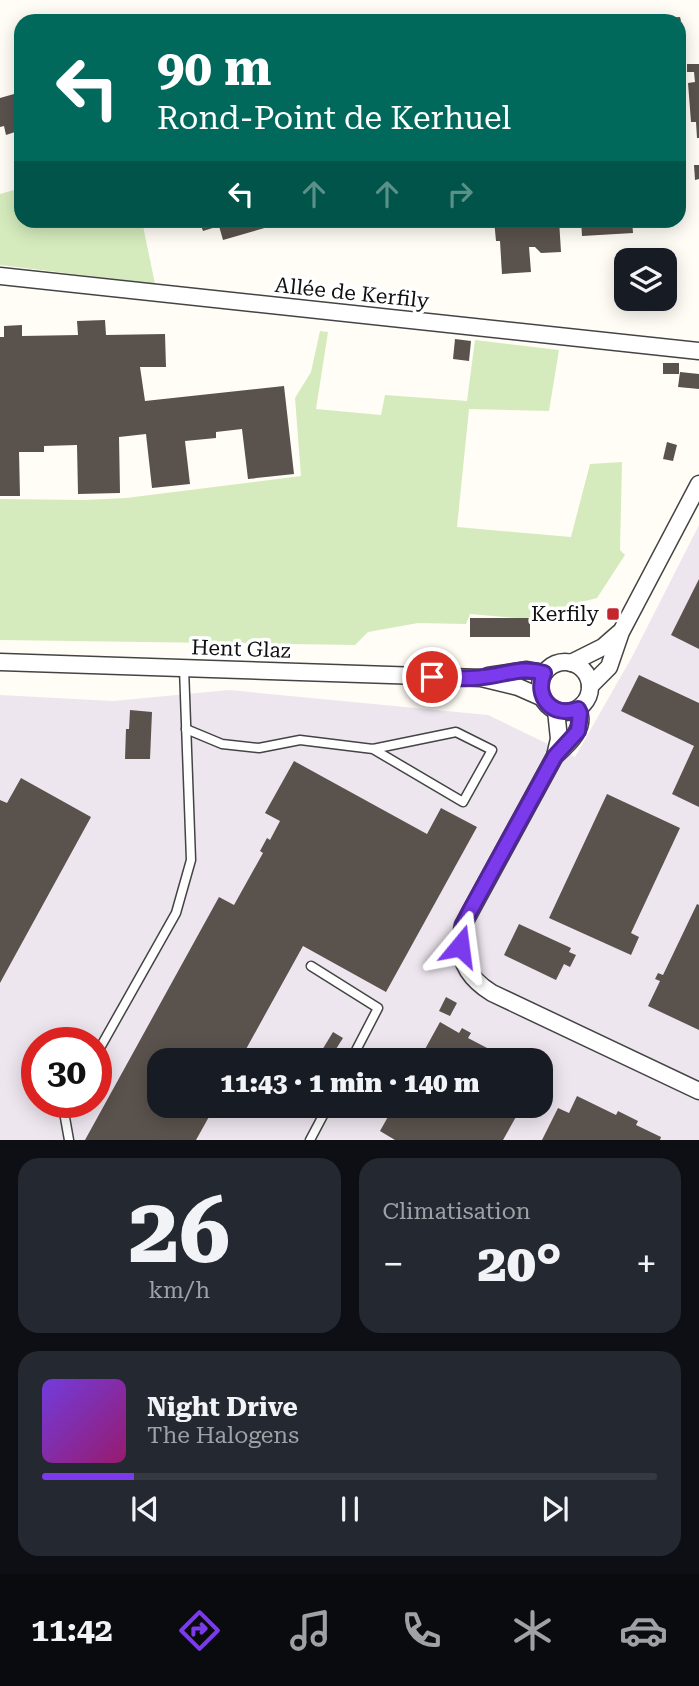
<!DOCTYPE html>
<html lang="fr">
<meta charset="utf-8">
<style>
:root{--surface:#171b24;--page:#242831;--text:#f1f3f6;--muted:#9ea1a6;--line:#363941;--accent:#7c3aed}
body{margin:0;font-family:"Roboto Serif",serif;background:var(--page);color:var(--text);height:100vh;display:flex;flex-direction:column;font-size:26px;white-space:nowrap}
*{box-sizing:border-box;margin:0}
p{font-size:23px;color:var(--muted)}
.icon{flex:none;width:38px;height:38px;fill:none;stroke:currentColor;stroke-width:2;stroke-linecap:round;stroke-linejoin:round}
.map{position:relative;height:1140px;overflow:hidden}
.side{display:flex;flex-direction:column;gap:18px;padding:18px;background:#0d0f14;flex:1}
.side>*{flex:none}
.hud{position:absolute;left:14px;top:14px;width:672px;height:214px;border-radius:21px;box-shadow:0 4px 18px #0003;background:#00695c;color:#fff;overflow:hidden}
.controls{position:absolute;left:614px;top:248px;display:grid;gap:14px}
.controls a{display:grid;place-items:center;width:63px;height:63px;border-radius:14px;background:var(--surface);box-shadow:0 4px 18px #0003;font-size:35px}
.speed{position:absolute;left:21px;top:1027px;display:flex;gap:14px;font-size:35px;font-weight:700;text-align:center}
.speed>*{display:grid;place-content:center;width:91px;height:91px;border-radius:50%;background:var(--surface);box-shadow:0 4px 18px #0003;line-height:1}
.speed .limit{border:10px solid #d22;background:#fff;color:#111}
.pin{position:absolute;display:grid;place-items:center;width:60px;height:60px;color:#fff;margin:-30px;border:4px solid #fff;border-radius:50%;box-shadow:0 2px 7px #0007}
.me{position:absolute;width:77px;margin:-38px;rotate:16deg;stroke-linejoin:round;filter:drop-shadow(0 0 5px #0008)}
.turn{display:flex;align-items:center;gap:24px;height:147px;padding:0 28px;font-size:32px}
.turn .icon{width:91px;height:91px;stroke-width:2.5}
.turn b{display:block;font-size:49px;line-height:60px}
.lanes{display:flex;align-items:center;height:66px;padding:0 28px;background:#0003;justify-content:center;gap:35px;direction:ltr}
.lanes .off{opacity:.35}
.big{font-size:52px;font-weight:800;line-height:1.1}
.side .tile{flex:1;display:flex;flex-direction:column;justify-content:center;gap:10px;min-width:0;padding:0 24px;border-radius:21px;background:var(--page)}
.side .dial{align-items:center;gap:0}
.dial b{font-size:91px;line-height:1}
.song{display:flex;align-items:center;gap:21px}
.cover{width:84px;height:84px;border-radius:10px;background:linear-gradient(135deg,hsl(260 70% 55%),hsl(320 70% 35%))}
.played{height:7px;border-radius:4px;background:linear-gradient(90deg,var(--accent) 15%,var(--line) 15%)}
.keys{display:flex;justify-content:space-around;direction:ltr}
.heat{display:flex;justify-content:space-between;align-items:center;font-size:38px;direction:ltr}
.side .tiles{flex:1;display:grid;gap:18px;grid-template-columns:1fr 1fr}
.tile:last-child{grid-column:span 2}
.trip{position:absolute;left:147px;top:1048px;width:406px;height:70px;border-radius:21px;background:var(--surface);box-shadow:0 4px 18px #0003;font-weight:800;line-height:70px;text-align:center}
.menu{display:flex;height:112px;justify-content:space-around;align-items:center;background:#090b0e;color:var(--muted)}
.menu .icon{width:49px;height:49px}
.menu .active{color:var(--accent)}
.menu b{font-size:32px;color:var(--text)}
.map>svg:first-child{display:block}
</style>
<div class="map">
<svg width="699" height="1140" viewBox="0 0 699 1140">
<rect width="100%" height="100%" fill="#fffdf5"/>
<path fill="#eee6ef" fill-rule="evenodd" d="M699,525V1140H0V695L113,701L229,690L488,715L575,757L633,655ZM37,1043H96V1102H37ZM159,1060H541V1106H159Z"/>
<g fill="#d5ebbd">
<path d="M21,188V220L142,221L155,284L0,265V194Z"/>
<path d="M320,331L328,332L316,409L381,415L385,395L467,401L475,340L559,350L549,411L469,409L457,527L571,537L590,464L622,462L620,550L625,555L597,598L581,602L538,620L470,614L466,624L418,623L368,632L355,645L0,640V499L84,500L126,498L301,476L295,398L311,372Z"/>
</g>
<g fill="#5a524d">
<path d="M680,17L681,21H646V19Z"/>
<path d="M687,64H699V138H697L696,122H691L688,83L695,82L694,72H687Z"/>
<path d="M21,92V130L6,135L4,126L0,127V98Z"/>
<path d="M694,165H699V179L695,180Z"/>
<path d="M199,220H266L268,227L223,240L219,226L203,231Z"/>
<path d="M494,220H559L561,252L541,253L535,247H529L531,272L502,274L500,241H496Z"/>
<path d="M581,220H632L633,233L582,236Z"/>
<path d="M105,320L106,335L165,334L166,367H140L145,401L284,386L294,474L248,479L242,429L216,432V438L185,441L190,484L152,488L146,434L119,437L120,493L78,494L77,445L44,446V452H19L20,496H0V337H4V326L22,325V336L78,335L77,321Z"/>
<path d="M455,339L471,341L469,361L453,359Z"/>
<rect x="663" y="363" width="16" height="11"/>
<path d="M680,372L699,374V389L678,387Z"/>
<path d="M667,442L677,445L673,461L663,459Z"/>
<path d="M699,579V649L671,635Z"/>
<rect x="470" y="618" width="60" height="19"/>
<path d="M639,675L699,703V807L672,794L694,746L621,711Z"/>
<path d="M130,710L152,712L150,759H125L126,729H129Z"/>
<path d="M294,761L427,834L441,808L477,827L386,992L303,946L240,1060H159V1106H215L196,1140H85L219,897L234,905L263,853L260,851L267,838L270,840L280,821L265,813Z"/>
<path d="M21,778L91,817L0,983V800L7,803Z"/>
<path d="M607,794L680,828L631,933L639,937L631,955L549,918Z"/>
<path d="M697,904L699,905V1030L648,1006L660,981L655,979L658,973L663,975Z"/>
<path d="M519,924L571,948L569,952L576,955L570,967L564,964L556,980L504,955Z"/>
<path d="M446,997L457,1003L450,1016L439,1011Z"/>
<path d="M440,1022L459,1033L462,1028L471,1033L468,1038L510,1060H419Z"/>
<path d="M333,1032L343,1038L329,1060H316Z"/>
<path d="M577,1096L616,1115L618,1111L638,1121L636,1125L661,1137L660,1140H542L558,1108L569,1113Z"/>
<path d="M394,1106H522L503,1140H395L380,1131Z"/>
</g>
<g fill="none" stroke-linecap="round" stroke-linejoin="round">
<defs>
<g id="service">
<path d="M186,729L222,744L259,748L300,740L373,749L456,732L492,750L463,802L373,749"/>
<path d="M311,966L378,1008L351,1060"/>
<path d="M96,1055L176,913L191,860L184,668"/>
<path d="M69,1140L64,1112L69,1102"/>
<path d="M310,1140L328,1106"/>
</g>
<g id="minor">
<path d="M0,276L699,351"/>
<path d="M0,662L481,678L518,687L543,698"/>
<circle cx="565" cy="687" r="25"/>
<path d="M571,663L603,647L619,633"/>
<path d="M488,676L527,670L544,673"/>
<path d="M590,686L609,667L621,632L699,484"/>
<path d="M556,710L559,739L555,756L463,925C455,955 466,977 492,993L699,1091"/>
<path d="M555,756C568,744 587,728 578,709"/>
</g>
</defs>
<use href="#service" stroke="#444" stroke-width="11"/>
<use href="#minor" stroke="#444" stroke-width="19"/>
<use href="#service" stroke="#fff" stroke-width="8"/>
<use href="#minor" stroke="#fff" stroke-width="16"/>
</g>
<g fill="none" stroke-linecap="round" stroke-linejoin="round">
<defs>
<path id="route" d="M432,677C448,677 466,680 483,677C504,675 523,666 544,673C534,697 552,718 578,709L580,713L578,731L555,756L470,911L463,925L460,946"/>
</defs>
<use href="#route" stroke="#51269a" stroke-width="18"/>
<use href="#route" stroke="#7c3aed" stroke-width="12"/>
</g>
<rect fill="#c4262e" stroke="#fff" stroke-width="2.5" x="606" y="607" width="14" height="14" rx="3.5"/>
<g text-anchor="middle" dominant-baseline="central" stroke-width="7" stroke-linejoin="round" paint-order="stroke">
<g font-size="21" fill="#111" stroke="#fff">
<text transform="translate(352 293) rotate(6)">Allée de Kerfily</text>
<text transform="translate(241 649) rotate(2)">Hent Glaz</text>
</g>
<g font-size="21" fill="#111" stroke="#fff" text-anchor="end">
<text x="599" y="614">Kerfily</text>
</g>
</g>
</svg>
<div class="controls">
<a><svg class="icon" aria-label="layers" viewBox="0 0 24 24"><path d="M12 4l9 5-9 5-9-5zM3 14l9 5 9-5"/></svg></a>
</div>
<div class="speed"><div class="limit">30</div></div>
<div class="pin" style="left:432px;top:677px;background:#d93025"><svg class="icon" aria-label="arrive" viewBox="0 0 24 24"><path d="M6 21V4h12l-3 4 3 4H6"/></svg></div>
<svg class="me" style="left:460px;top:946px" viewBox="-20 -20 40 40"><path d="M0-17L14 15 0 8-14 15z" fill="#7c3aed" stroke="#fff" stroke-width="4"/></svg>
<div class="trip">11:43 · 1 min · 140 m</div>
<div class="hud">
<div class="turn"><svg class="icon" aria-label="left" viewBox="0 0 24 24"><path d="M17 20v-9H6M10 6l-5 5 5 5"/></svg><div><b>90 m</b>Rond-Point de Kerhuel</div></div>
<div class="lanes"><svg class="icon" aria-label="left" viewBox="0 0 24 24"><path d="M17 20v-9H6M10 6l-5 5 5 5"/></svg><svg class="icon off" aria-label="ahead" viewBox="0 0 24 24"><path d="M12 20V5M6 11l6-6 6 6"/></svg><svg class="icon off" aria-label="ahead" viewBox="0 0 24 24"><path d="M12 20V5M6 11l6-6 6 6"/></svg><svg class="icon off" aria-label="right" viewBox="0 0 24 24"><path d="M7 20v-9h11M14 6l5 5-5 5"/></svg></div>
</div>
</div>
<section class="side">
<div class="tiles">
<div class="tile dial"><b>26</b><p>km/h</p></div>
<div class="tile"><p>Climatisation</p>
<div class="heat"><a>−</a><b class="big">20°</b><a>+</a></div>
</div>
<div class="tile">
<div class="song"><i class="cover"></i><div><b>Night Drive</b><p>The Halogens</p></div></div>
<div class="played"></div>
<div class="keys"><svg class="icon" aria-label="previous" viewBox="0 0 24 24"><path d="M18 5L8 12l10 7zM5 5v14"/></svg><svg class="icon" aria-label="pause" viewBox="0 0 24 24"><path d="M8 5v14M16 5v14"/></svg><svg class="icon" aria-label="next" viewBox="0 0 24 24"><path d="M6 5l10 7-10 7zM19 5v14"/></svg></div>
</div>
</div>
</section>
<nav class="menu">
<b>11:42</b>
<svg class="icon active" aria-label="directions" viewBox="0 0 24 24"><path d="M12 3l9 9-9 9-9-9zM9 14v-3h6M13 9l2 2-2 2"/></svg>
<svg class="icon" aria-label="music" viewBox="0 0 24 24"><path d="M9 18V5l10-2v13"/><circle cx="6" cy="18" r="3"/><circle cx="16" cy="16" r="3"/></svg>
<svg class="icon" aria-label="phone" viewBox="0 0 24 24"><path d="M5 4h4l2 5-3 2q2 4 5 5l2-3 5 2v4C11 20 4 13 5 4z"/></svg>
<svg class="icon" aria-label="climate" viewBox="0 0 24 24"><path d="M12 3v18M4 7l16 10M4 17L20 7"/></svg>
<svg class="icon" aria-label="car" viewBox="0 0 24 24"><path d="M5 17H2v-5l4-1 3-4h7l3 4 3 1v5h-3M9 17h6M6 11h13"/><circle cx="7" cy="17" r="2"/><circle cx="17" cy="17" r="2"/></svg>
</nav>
